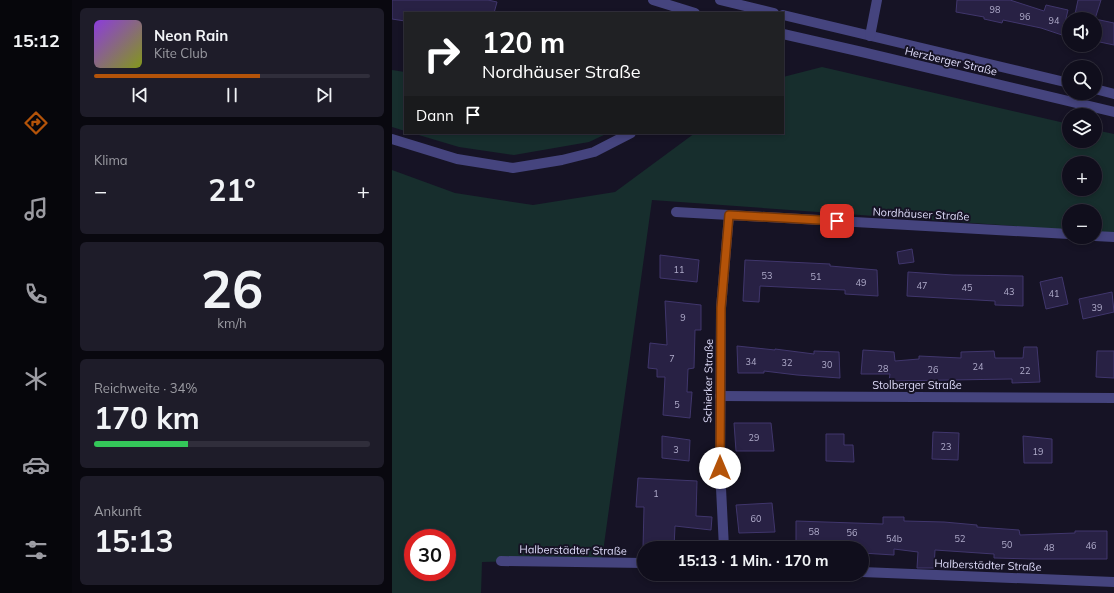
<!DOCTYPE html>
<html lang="de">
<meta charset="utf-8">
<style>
:root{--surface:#100e1c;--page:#1e1c29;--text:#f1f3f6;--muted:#9c9ca3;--line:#302e3b;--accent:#b45309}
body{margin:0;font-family:Mulish,sans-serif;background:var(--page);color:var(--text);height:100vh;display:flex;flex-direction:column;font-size:15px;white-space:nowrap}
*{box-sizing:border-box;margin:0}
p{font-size:13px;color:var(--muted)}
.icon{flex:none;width:22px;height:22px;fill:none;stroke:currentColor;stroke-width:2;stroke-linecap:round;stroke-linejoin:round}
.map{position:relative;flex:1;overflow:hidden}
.drawer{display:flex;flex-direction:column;gap:8px;padding:8px;background:#09080f;width:320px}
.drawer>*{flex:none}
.banner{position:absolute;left:12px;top:12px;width:380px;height:122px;border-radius:0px;box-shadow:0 2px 6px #0003,0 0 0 1px var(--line);background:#202124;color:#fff;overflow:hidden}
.controls{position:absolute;left:670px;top:12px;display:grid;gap:8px}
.controls a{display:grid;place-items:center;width:40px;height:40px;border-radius:50%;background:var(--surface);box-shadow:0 2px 6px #0003,0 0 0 1px var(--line);font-size:20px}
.speed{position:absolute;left:12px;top:529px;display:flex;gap:8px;font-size:20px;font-weight:700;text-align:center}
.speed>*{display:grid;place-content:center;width:52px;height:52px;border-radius:50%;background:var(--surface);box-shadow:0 2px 6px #0003,0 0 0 1px var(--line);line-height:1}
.speed .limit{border:6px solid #d22;background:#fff;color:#111}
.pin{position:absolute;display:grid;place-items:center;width:34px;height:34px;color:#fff;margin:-17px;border-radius:8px;box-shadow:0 2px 6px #0006}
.me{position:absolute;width:44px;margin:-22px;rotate:0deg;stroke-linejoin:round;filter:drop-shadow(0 0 3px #0008)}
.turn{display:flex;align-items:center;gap:14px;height:84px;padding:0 12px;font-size:18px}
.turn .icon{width:52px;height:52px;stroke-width:2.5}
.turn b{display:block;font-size:28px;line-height:34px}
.then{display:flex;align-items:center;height:38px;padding:0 12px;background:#0003;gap:8px;font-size:15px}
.big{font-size:30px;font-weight:700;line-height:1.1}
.drawer .tile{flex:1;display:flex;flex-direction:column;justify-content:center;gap:6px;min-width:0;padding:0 14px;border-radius:6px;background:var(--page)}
.drawer .dial{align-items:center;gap:0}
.dial b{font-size:52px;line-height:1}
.song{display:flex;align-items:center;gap:12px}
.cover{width:48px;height:48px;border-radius:6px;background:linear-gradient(135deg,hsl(270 70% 55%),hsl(70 70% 35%))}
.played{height:4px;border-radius:2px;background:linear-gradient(90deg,var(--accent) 60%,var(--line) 60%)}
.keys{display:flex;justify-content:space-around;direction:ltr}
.heat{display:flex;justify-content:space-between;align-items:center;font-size:22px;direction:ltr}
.charge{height:6px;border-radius:3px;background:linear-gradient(90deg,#34c759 34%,var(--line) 0)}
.trip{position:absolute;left:245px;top:541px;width:232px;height:40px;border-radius:20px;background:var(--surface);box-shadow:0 2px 6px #0003,0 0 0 1px var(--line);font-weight:700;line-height:40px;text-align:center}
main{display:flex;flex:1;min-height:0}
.dock{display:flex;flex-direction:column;width:72px;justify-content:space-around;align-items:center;background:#06060b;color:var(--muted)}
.dock .icon{width:28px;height:28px}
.dock .active{color:var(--accent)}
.dock b{font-size:18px;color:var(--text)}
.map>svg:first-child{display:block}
</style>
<main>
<nav class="dock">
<b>15:12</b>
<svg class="icon active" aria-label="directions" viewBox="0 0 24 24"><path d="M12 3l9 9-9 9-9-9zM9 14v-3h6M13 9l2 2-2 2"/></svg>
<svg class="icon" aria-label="music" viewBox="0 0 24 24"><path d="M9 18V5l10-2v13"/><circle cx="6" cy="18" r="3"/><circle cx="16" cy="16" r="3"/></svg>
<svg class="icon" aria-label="phone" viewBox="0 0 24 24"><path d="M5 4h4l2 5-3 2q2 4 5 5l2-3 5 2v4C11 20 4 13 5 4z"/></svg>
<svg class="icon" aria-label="climate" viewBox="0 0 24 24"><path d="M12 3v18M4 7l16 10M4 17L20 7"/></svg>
<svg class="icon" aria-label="car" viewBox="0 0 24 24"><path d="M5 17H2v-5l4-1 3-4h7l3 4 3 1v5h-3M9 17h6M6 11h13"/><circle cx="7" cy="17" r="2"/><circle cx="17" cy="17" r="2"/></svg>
<svg class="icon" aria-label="filters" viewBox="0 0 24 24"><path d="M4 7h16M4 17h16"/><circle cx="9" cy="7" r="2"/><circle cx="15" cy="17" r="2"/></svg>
</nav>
<section class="drawer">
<div class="tile">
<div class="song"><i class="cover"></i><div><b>Neon Rain</b><p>Kite Club</p></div></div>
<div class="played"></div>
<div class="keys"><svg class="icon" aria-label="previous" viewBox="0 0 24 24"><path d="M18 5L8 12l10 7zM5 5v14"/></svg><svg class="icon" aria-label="pause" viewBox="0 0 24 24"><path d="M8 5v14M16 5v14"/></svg><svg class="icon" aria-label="next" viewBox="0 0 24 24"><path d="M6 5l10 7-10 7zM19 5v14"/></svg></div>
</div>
<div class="tile"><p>Klima</p>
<div class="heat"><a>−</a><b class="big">21°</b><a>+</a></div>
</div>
<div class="tile dial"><b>26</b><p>km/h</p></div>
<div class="tile"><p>Reichweite · 34%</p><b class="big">170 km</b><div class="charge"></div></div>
<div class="tile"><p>Ankunft</p><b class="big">15:13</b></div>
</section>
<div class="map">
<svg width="722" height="593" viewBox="0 0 722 593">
<rect width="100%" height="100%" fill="#161325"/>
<g fill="#172e2d" fill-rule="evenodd">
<path d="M430,67L677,124V141H703V130L722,134V233L703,231V211H677V230L260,200L210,559L90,562L89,593H0V170L63,193L141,205L223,192L303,133H391V77ZM677,163H703V189H677ZM21,538H55V572H21Z"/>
<path d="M0,70L13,72V131L0,127Z"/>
<path d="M20,133H216L197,142L122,155L67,147Z"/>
</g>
<g fill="#282144" stroke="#40366c">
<path d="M0,0H96L105,2L102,13H13V21L0,19Z"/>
<path d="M565,0H618L652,11L654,5L676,10L670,35L649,28L611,20L610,23L592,19V17L564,12Z"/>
<path d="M686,0H709L703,19L722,23V45L703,41V19H682Z"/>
<path d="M520,249L522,262L507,264L505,252Z"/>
<path d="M268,255L307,260L305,282L268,278Z"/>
<path d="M353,260L438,264V266L485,270L486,296L453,294V290L368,286L367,302L351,301Z"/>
<path d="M516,272L561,275L631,276V306L603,305V301L515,296Z"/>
<path d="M670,277L676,304L654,309L648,282Z"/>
<path d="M720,292L722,312L691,319L687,299Z"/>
<path d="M273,301L309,305V330H303L302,368L296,369L295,392H300L298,418L271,415L273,377H265V369L256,368L258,343L275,345Z"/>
<path d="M345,346L383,350V349L422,354V351L447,352L448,378L405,375L372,371V373H346Z"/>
<path d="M632,347H645L648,382L620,383V379L497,381L498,374H469L471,350L502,352L503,361L527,359V356L569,358V352L602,351L603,358H631Z"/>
<path d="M705,351H722V378L704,377Z"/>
<path d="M342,423H379L382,451H344Z"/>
<path d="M541,432L567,433L566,460L540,459Z"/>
<path d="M434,434H452V445H461L462,462L434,461Z"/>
<path d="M270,436L298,440L297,461L270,458Z"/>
<path d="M631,436L660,439V463H632Z"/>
<path d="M246,478L305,481L304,516L320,517L319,530L283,526L282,548H251L252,507H244Z"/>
<path d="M380,503L383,532L347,533L344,505Z"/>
<path d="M491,517H512V521L552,522L585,525V527L627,530L628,535L683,533V531H715V559H641L602,558V554L543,550L542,568H525L526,552L502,549V555L470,553V548H450V541H428V548H404V521L491,524Z"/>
</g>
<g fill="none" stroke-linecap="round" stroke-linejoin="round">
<g stroke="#45447e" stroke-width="10">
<path d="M328,0L382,13"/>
<path d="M391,15L677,83"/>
<path d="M478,36L485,0"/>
<path d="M703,89L722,94"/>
<path d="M0,139L65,159L121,168L170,160L202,152L239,133"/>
<path d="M284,212L677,234"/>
<path d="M703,236L722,237"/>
<path d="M328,396L722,398"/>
<path d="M332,548L328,468L329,308L337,215"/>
<path d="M109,561L252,563"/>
<path d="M470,572L722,582"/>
</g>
<g stroke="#45447e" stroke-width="10">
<path d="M261,0L303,13"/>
<path d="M391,34L470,52L722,112"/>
</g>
</g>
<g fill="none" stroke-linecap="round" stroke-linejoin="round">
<defs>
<path id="route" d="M328,468L329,308L337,215L445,221"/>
</defs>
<use href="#route" stroke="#753606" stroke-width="10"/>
<use href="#route" stroke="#b45309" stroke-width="7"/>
</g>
<g text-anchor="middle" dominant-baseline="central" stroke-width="4" stroke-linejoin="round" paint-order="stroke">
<g font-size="9" fill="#b1adcc">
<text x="603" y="9">98</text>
<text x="633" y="16">96</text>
<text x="662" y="20">94</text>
<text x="287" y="269">11</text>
<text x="375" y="275">53</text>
<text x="424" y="276">51</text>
<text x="469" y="282">49</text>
<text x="530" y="285">47</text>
<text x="575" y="287">45</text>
<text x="617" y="291">43</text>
<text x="662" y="293">41</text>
<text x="705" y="307">39</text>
<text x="291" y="317">9</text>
<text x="280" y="358">7</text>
<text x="359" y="361">34</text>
<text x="395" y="362">32</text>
<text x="435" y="364">30</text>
<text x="586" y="366">24</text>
<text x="491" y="368">28</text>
<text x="541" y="369">26</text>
<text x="633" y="370">22</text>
<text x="285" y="404">5</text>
<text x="362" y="437">29</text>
<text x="554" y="446">23</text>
<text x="284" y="449">3</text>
<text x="646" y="451">19</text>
<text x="264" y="493">1</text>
<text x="364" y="518">60</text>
<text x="422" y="531">58</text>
<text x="460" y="532">56</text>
<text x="502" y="538">54b</text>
<text x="568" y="538">52</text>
<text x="615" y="544">50</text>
<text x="699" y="545">46</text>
<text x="657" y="547">48</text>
</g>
<g font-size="11" fill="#dfdcfa" stroke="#161325">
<text transform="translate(559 61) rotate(13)">Herzberger Straße</text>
<text transform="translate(529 214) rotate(3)">Nordhäuser Straße</text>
<text transform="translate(316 381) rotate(-89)">Schierker Straße</text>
<text x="525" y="385">Stolberger Straße</text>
<text transform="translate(181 550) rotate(1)">Halberstädter Straße</text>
<text transform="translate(596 565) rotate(2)">Halberstädter Straße</text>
</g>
</g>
</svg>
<div class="controls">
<a><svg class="icon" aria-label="sound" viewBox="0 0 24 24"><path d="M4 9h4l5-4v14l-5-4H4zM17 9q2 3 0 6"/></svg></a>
<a><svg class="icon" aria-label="search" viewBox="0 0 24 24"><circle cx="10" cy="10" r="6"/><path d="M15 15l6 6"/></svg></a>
<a><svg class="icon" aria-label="layers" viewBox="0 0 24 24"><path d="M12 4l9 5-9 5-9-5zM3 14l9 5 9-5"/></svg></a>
<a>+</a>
<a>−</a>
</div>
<div class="speed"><div class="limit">30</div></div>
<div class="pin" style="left:445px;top:221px;background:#d93025"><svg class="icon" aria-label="arrive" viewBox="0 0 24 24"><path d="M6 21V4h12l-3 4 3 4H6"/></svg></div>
<svg class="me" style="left:328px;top:468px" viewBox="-20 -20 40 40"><circle r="19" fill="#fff"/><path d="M0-13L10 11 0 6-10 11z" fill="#b45309"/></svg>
<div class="trip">15:13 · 1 Min. · 170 m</div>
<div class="banner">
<div class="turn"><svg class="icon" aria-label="right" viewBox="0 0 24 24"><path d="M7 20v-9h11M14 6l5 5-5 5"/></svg><div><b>120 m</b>Nordhäuser Straße</div></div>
<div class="then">Dann<svg class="icon" aria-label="arrive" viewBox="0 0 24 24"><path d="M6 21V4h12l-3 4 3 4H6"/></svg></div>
</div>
</div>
</main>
